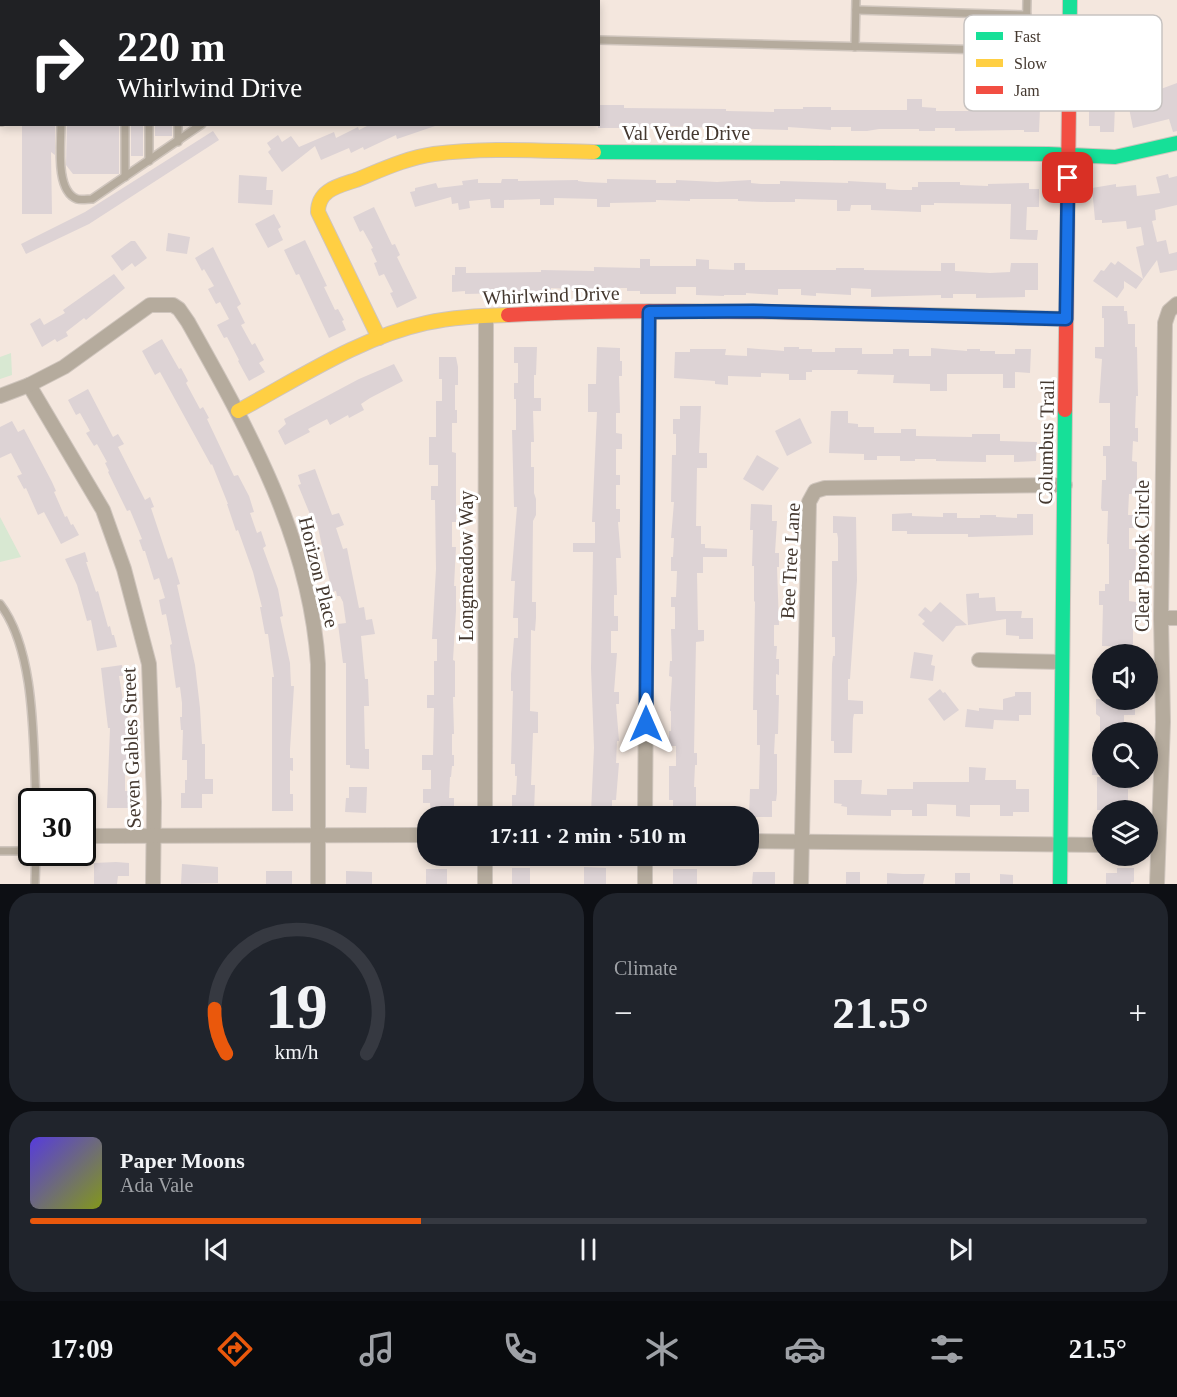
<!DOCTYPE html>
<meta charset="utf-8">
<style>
:root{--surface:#171b24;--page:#20242c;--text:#f1f3f6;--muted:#9ea1a6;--line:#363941;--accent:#ea580c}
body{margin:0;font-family:Georgia,serif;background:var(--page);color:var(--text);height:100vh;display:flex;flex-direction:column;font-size:22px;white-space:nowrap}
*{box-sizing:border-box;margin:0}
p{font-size:20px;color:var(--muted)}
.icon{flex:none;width:33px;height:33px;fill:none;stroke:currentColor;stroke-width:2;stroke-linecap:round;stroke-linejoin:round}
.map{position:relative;height:884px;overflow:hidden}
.drawer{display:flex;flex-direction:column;gap:9px;padding:9px;background:#0d0f14;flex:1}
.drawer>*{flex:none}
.banner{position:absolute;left:0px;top:0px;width:600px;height:126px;box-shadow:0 3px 9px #0003;background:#202124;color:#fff;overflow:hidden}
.controls{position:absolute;left:1092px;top:644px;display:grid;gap:12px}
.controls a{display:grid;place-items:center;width:66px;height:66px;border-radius:50%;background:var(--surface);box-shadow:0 3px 9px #0003;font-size:30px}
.speed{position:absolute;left:18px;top:788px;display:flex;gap:12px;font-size:30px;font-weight:700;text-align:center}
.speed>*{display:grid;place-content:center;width:78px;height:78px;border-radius:50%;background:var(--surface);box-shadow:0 3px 9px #0003;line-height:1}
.speed .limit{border:3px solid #111;border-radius:9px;background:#fff;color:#111}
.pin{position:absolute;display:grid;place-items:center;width:51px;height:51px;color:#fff;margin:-26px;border-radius:12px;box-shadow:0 3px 9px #0006}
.me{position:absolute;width:66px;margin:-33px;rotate:0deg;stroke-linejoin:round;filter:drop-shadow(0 0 4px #0008)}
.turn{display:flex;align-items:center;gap:21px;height:126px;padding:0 18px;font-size:27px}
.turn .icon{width:78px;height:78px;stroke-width:2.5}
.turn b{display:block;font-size:42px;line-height:51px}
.big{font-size:45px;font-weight:600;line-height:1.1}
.drawer .widget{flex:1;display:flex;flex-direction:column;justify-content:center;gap:9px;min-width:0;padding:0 21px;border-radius:24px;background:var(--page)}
.drawer .dial{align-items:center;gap:0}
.dial svg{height:156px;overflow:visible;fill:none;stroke:var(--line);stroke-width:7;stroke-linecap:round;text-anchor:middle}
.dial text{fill:var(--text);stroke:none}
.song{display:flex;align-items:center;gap:18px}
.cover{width:72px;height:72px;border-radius:9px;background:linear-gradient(135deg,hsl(250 70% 55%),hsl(70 70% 35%))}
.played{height:6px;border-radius:3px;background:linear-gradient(90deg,var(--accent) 35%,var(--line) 35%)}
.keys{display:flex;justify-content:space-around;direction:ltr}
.heat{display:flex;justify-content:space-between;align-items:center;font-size:33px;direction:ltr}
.drawer .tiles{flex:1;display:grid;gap:9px;grid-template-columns:1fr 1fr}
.widget:last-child{grid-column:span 2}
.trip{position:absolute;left:417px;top:806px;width:342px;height:60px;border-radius:24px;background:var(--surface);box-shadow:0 3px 9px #0003;font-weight:600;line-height:60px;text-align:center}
.tab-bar{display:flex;height:96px;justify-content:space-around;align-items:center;background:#090b0e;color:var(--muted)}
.tab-bar .icon{width:42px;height:42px}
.tab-bar .selected{color:var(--accent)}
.tab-bar b{font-size:27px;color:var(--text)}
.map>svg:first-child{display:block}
</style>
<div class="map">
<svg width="1177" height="884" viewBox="0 0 1177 884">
<rect width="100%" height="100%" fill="#f4e7de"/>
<g fill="#d8e8d2">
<path d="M11,353L12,375L0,379V357Z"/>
<path d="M0,517L21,557L0,562Z"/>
</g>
<g fill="#ddd3d5">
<path d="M1177,83V131L1173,132L1169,119L1133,128L1126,93L1149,88L1150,93Z"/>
<path d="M1089,93H1101V104H1115L1114,132H1100V126H1089Z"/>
<path d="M907,99H922V107L936,108V111H983V105L993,106V108L1017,109V103H1028V109H1040L1039,132H1024V130L955,131V128H935V131H919V129H879L867,131H851V127H831V130L788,127V130L658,126V128H598V105H624V108L726,109V111L774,112V109H803V107H831V110H907Z"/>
<path d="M22,124H55V155L51,152L52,214H22Z"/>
<path d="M67,124H119V174H73L66,165Z"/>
<rect x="131" y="124" width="12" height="32"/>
<rect x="155" y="124" width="17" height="12"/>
<path d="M371,124H435V126L397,139L396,135L364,150L363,147L351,153L349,148L321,160L315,146L282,172L268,152L271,149L267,143L278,135L282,142L291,136L299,147L334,132L336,138L358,127L359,130Z"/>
<path d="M213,131L219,140L89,224L26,254L21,244L85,212Z"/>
<path d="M1168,174L1169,178L1177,176V205L1155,210L1156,220L1152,221L1157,242L1166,240L1169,254L1177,252V270L1160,273L1157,260L1136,289L1124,281V288L1117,298L1093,281L1101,270L1104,271L1111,262L1115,265L1118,261L1143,279L1136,247L1144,245L1141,227L1127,229L1126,221L1102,223V220H1095L1092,188L1116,184V187L1136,185L1137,196L1160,193L1156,177Z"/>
<path d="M239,175L267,177L266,190H273L272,205L238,203Z"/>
<path d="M478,179V183H501L502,179H518V181L578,180V181L585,182L607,183V179L656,180V183H676V180L717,182L751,180V183L761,184H780V181L848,183V181L865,182L886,183V189L900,190H912V187H918V182H960V185L988,186V184L1029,183V189H1039V207H1027L1026,230H1038L1037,240L1010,239L1011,204L934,203V205H921V212L871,210V205H851L850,211H837V200L795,199V202H767L738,201V199H690V201L656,200V202L610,203V207H597V199L554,198V205H540V199L504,200V208H491L490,199L469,201L470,208L459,210L458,203L452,204L451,197L415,207L410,192L415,191V188L436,183L438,188L463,185L462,181Z"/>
<path d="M374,207L392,245L395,244L400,255L397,257L417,298L397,308L390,293L393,292L384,274L379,276L374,263L377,262L371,249L373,248L363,230L360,232L353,217Z"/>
<path d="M274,214L281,227L278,229L283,240L268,248L255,224Z"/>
<path d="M168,233L190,237L187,254L166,251Z"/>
<path d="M305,240L327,286L324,287L335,310L338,309L344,320L342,321L346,330L329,338L299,274L296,275L284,250Z"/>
<path d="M131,241H135L147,258L135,267L132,263L122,271L111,256Z"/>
<path d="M213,247L241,304L237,307L245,323L241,325L252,345L255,343L264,360L259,363L265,372L249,381L238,361L239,360L227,337L224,338L217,325L229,319L220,302L216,304L208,289L214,286L204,269L202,271L195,258Z"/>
<path d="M640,259H650V266H696V259L709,260V269L734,270V263H745V270H836V268H864V270L941,271V263H955V271L990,273L1010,272L1011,263H1038V290H1025V297L976,298V294H953V298H941V295L871,297V289L851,288V295L816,293V296L801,295V289H778V295L746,293V295H724V296L696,295V287H676V294H640V291H627V288H602V293L572,292V289L551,288V291L542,290V293L508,290V293L465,294V291L452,292V275H455V267H466V273L541,272V270L594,271V267L640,268Z"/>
<path d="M114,274L125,288L86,320L84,318L66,332L68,336L57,342L55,339L42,347L30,324L40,318L44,325L65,313L63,310Z"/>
<path d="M1102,306H1124V311H1127L1128,324H1135V347H1137L1138,396H1136L1135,428H1138V442L1133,441L1132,461L1137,462V494H1129L1128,515H1137V528H1129V549H1136L1135,581L1129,580V601L1136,602V615H1133V647L1102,646L1103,605H1099V591H1105V584H1109V544H1107L1108,511H1102L1101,508L1102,480H1106V456H1103V446H1110V403H1099L1102,359L1095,358V347H1104V318H1102Z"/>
<path d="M162,339L179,369L181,368L188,381L186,383L200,409L203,407L209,418L207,419L234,476L238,475L249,496L254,512L250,513L257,533L261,531L266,546L263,548L278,589L283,616L280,617L290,663L291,686H294L290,749V758H293V771L290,770V794H293V811H272V677H274L268,634H265L260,607H262L253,572L238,530L236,531L227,504H228L212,464L211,465L160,372L155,375L142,351Z"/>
<path d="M514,347H537L536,375H534V398H541V411H533L534,442H531V467H534V493L536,499V515L533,521L532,602H536V618L535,631L531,630L530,711L538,712V733H533L531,785H535L534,812L512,811V795H516L517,776H515V764H511L513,691H511V674L514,638H518V618H513L515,581H511L517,507H514L512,430H516V399H514V383H518V363H514Z"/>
<path d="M597,347L620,348V361H622V376H619L620,413H616V433L622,434V449H616V475H620V485H616V509H620V522H618L621,558H616L617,595H614V616H618V631H611V653H617L614,692H619V704H616L619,741H617L616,763H619L616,800H612V812H591L594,748L591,668L593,552H573V543H595V522H592L597,412H588V384H596Z"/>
<path d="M784,347H799V349H812V352H835V348H862V354H893V349H909V356H931V348L967,351V349H980V351H995V354H1015V349H1031L1030,373L1015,372V388H1003V374H947V391H930V384L893,383L894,375L857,374L858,370H812V372H806V380H789V374L761,373V377L728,376V385L715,384V381L674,378L675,352H690V349H726L725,355L747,356V348L784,351Z"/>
<path d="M439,357H456L458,367V385H455V410H457V423H452V452L456,453V522H452V547H456L454,586H456V611L453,660L455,661V697H453L454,734H452V755H454V766H452L451,777H450L449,798H454V814H431L430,803H423V789H431V770H422V755H433L434,708H427V695H434V661H437V639H432L436,569L435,500H431V486H438V465H429V437H436V401H442V379H439Z"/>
<path d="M394,364L403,381L370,398L361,404L364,410L349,418L348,415L330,425L327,419L308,429L310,432L285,445L278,431L286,424L284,419L359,379Z"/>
<path d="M88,389L113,437L118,434L124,444L118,447L145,500L150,497L154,507L151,508L168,559L172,557L180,584L177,585L195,665L200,708L202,744H205V779H213V794H202V808H181V793H185V780H187V760H182L183,730H181L180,717H182V703L180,687L176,688L170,645L172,644L166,614L162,615L159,600L165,598L159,578L154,580L145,551H143L139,540L142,539L135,522L130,510L127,511L108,472L109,471L105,463L107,462L97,444L94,446L86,433L90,431L80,413L76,415L68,400Z"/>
<path d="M680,406H701L699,453H707V468H697L696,526H701V544H705V548L727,549V557H703V573H697L698,630H704V641L696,642L694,753H697V765H695L694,787H696V816L673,815V800H669V766H676V746H669V731H671V711H670L672,677L669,676L670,661H672L671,629H675V607H671V597H676L677,571H671V557H673L674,538H671L674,502H671L672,455H676V434H673V419H680Z"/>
<path d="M831,411H848V423L858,424V427H874V433H901V429H916V436L972,437V434H1000V441L1037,442L1036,461L1014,462V455H986V462L936,461V459H915V461H900V456H877V460H864V454L829,453Z"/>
<path d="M800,418L812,443L787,456L775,431Z"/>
<path d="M12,421L18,432L24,429L52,482L56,491L54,492L65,517L67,516L71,525L73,524L79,535L61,544L44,512L38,515L26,488L24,489L17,476L22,474L11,453L0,458V427Z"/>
<path d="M757,455L779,468L763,491L743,479Z"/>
<path d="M315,469L332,515L339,513L344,525L336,528L343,549L347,548L359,608L364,607L366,620L372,619L375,634L361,636L365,679H368L369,706H364L365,749H369V769L350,768V765H346V663H343L338,624L346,623L343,602L340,596H337L336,591L332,592L317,523L314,524L298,485L301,484L298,475Z"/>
<path d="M751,504L772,505V521H777L775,553H779V567H777L779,625H774V646H777L776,659H779V675L776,674V695H779L778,734H775L774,754H777V793L776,801H772V817H749L750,789H759L760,745H757V710H753L755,602L754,601V566H752L753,530H750Z"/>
<path d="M912,513V516L943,517V513H957V518H980V515H996V517L1017,518V514H1033V535L968,537V534H907V531H892V514Z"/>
<path d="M833,516L856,517L857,580L850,679H848V700L863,701V714H854L853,719L852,753H834V741H831L832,664L833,656H835V637H832V561H838V538L837,533H833Z"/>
<path d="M85,552L88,562H86L96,592L98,591L108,627L110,626L112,635H114L117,647L97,651L91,620L87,621L77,585L65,559Z"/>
<path d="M979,593V598L995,597L996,611H1022L1021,618H1033V639H1019V636L1006,635V619L968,625L966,594Z"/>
<path d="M940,602L967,625L956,626L943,642L922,624L925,621L918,615L925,607L931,612Z"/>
<path d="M914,652L933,655L931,665L935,666L933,681L910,678Z"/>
<path d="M122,665L123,676H119L125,713H127L130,739V760H127L125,771V791H130V808H107L110,728H108L101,668Z"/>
<path d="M940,689L943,693L945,692L959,710L944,721L928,699Z"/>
<path d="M1015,692H1031V715H1019V721L994,720L993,729L965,727L967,709L979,711V708L1003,710V699L1015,696Z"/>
<path d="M1096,699H1128V701L1135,702V715H1124V732H1100V717L1096,714Z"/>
<path d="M1093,758H1102V775H1092Z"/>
<path d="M969,767L986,768L985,780H1016V789H1029V812H1013V816H1000V805H970V817L956,816V805L927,804V816H912V810H891V816L847,815V807L841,806L842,804L834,803V780H862L861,794L887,795V789H913V782H969Z"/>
<path d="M1097,777H1132L1131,789H1128V810H1097Z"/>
<path d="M349,787H367L366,813L345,812L346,798H349Z"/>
<path d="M116,862L129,863V876H118L117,884H94V863Z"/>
<path d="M182,864L218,867V883L181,884Z"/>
<path d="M584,867L606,868V884H584Z"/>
<rect x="512" y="868" width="18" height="16"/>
<path d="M1117,868H1134V882H1131V884H1106V873H1117Z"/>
<rect x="426" y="869" width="21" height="15"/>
<rect x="673" y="869" width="24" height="15"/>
<rect x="266" y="871" width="26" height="13"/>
<path d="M346,871L372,872V884H346Z"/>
<path d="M753,872H775V884H752Z"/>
<rect x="846" y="872" width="14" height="12"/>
<path d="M887,873L903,874H925L923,884H887Z"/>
<rect x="955" y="873" width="15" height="11"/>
<path d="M1000,874L1013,875V884H1000Z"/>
</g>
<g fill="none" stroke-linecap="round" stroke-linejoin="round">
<defs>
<g id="lane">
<path d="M6,0V2"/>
<path d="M61,0V2"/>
<path d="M149,0V2"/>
<path d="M177,0V2"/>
<path d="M203,0L204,2"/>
<path d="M125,2V0"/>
<path d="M400,2V0"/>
<path d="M434,2V0"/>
<path d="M856,10L1027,15"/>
<path d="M598,40L1067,52"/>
<path d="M855,47L856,0"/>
<path d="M1026,51L1027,0"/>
<path d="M0,122H2"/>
<path d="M61,124C61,144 55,191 77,199C81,200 88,199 92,199L202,124"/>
<path d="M149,124V161"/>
<path d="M178,124V142"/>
<path d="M125,177V124"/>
<path d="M0,604C36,651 33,743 36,801"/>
<path d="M0,851H18L32,845"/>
<path d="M35,884L36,852"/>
</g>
<g id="street">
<path d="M29,385L103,510L124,569L149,664L154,802L153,884"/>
<path d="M0,396L29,385L64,367L150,305H173L179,309L188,322C248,429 310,539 318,664V884"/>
<path d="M1161,618H1177"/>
<path d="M979,660L1062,662"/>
<path d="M485,816L486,316"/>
<path d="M645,816L649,311"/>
<path d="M82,836L428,835"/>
<path d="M748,841L1102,845"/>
<path d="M485,855V884"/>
<path d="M645,855V884"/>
<path d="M801,884L809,502L815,491L825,488L1065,485"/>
<path d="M1157,884L1163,722L1161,618L1165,323L1169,311L1177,304"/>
</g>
<g id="fast">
<path d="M1069,103L1070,0"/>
<path d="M594,152L1048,154L1115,157L1177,143"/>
<path d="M1060,884L1065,410"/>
</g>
<g id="slow">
<path d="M928,315L1066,319"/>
<path d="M379,338L318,212C318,190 338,186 356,180C381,170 406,158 434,154C486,147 541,151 594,152"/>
<path d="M238,411C298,379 358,338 426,323C452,317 481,316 508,315"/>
</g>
<g id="jam">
<path d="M508,315C648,308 788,312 928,315"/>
<path d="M1065,410L1069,103"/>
</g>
</defs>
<use href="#lane" stroke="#cfc5bd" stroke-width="10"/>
<use href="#street" stroke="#cfc5bd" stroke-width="16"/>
<use href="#fast" stroke="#cfc5bd" stroke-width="16"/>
<use href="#slow" stroke="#cfc5bd" stroke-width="16"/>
<use href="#jam" stroke="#cfc5bd" stroke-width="16"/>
<use href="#lane" stroke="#b5ab9d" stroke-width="7"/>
<use href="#street" stroke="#b5ab9d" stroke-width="14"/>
<use href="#fast" stroke="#16e098" stroke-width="14"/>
<use href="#slow" stroke="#ffcf43" stroke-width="14"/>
<use href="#jam" stroke="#f24e42" stroke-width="14"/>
</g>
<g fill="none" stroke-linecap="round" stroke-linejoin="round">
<defs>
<path id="route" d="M646,724L649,312L753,311L1066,319L1068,178"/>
</defs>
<use href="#route" stroke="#114b97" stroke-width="15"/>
<use href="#route" stroke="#1a73e8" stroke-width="10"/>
</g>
<g text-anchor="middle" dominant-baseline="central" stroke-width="6" stroke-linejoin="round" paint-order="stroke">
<g font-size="20" fill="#44382f" stroke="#fff">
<text x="686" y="133">Val Verde Drive</text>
<text transform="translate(551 295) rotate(-2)">Whirlwind Drive</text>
<text transform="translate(1046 442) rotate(-89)">Columbus Trail</text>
<text transform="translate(1142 556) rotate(-90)">Clear Brook Circle</text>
<text transform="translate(790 561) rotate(-87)">Bee Tree Lane</text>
<text transform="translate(466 566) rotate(-90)">Longmeadow Way</text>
<text transform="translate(319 572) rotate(76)">Horizon Place</text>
<text transform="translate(131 748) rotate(-92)">Seven Gables Street</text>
</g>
</g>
<rect x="964" y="15" width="198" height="96" rx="9" fill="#fff" stroke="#c7c3c1" stroke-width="1.5"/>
<rect x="976" y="32" width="27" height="8" fill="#16e098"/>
<rect x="976" y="59" width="27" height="8" fill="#ffcf43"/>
<rect x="976" y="86" width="27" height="8" fill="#f24e42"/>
<g font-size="16" fill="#44382f">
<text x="1014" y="42">Fast</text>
<text x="1014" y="69">Slow</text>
<text x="1014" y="96">Jam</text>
</g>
</svg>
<div class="controls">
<a><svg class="icon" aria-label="sound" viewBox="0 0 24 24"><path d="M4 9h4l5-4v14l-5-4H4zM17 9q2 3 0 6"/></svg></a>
<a><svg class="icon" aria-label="search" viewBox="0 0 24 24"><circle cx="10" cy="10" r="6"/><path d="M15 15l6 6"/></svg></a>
<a><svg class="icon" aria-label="layers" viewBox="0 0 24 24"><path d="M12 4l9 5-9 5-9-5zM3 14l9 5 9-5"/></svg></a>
</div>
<div class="speed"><div class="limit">30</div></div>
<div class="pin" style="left:1068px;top:178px;background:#d93025"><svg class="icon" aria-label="arrive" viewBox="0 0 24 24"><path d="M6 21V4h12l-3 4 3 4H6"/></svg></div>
<svg class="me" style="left:646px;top:724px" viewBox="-20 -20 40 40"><path d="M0-17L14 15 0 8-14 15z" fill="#1a73e8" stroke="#fff" stroke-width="4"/></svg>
<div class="trip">17:11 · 2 min · 510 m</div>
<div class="banner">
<div class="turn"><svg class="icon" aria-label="right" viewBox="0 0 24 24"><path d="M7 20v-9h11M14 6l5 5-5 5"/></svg><div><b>220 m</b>Whirlwind Drive</div></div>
</div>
</div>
<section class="drawer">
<div class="tiles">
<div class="widget dial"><svg viewBox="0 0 100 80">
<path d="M14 69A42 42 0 1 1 86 69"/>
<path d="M14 69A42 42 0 0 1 8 46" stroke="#ea580c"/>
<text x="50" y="56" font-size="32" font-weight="700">19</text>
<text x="50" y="72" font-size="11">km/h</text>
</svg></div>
<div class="widget"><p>Climate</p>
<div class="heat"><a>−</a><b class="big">21.5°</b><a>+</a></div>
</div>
<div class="widget">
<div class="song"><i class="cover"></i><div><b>Paper Moons</b><p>Ada Vale</p></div></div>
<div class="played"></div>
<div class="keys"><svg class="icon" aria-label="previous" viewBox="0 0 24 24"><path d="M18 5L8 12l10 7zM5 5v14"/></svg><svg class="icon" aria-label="pause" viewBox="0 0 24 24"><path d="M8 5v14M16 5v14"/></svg><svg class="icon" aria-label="next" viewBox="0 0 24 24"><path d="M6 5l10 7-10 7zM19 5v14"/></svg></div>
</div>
</div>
</section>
<nav class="tab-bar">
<b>17:09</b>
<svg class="icon selected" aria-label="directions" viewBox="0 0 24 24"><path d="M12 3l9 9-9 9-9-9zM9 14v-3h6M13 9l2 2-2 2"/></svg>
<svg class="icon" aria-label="music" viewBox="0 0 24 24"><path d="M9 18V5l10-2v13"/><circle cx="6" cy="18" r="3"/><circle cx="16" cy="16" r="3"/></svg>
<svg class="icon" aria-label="phone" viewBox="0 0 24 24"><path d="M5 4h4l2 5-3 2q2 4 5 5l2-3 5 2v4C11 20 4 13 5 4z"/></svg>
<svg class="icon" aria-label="climate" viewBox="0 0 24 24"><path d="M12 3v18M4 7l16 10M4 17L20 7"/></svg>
<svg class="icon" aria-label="car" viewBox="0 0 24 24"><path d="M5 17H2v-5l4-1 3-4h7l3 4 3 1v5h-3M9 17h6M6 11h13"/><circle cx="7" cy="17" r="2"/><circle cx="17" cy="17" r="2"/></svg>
<svg class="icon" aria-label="filters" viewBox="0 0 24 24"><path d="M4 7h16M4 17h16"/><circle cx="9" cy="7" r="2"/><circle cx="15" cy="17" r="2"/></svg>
<b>21.5°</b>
</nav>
